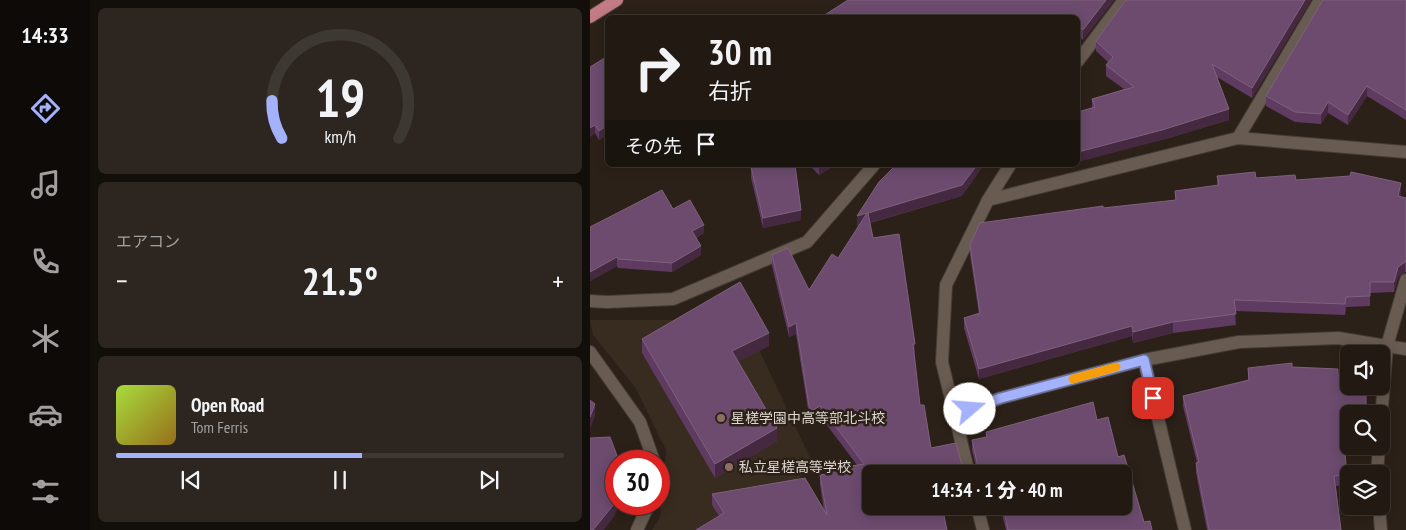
<!DOCTYPE html>
<html lang="ja">
<meta charset="utf-8">
<style>
:root{--surface:#211912;--page:#2d2620;--text:#f1f3f6;--muted:#a2a09f;--line:#3e3832;--accent:#a4b2fc}
body{margin:0;font-family:"PT Sans Narrow","Noto Sans JP",sans-serif;background:var(--page);color:var(--text);height:100vh;display:flex;flex-direction:column;font-size:19px;white-space:nowrap}
*{box-sizing:border-box;margin:0}
p{font-size:16px;color:var(--muted)}
.icon{flex:none;width:28px;height:28px;fill:none;stroke:currentColor;stroke-width:2;stroke-linecap:round;stroke-linejoin:round}
.map{position:relative;flex:1;overflow:hidden}
.drawer{display:flex;flex-direction:column;gap:8px;padding:8px;background:#120e0a;width:500px}
.drawer>*{flex:none}
.banner{position:absolute;left:15px;top:15px;width:475px;height:152px;border-radius:8px;box-shadow:0 2px 12px #0003,0 0 0 1px var(--line);background:#211912;color:var(--text);overflow:hidden}
.buttons{position:absolute;left:750px;top:345px;display:grid;gap:10px}
.buttons a{display:grid;place-items:center;width:50px;height:50px;border-radius:8px;background:var(--surface);box-shadow:0 2px 12px #0003,0 0 0 1px var(--line);font-size:25px}
.speed{position:absolute;left:15px;top:450px;display:flex;gap:10px;font-size:25px;font-weight:700;text-align:center}
.speed>*{display:grid;place-content:center;width:65px;height:65px;border-radius:50%;background:var(--surface);box-shadow:0 2px 12px #0003,0 0 0 1px var(--line);line-height:1}
.speed .limit{border:8px solid #d22;background:#fff;color:#111}
.pin{position:absolute;display:grid;place-items:center;width:42px;height:42px;color:#fff;margin:-21px;border-radius:10px;box-shadow:0 2px 8px #0006}
.me{position:absolute;width:55px;margin:-28px;rotate:72deg;stroke-linejoin:round;filter:drop-shadow(0 0 4px #0008)}
.turn{display:flex;align-items:center;gap:18px;height:105px;padding:0 20px;font-size:22px}
.turn .icon{width:65px;height:65px;stroke-width:2.5}
.turn b{display:block;font-size:35px;line-height:42px}
.then{display:flex;align-items:center;height:48px;padding:0 20px;background:#0003;gap:10px;font-size:19px}
.big{font-size:38px;font-weight:800;line-height:1.1}
.drawer .card{flex:1;display:flex;flex-direction:column;justify-content:center;gap:8px;min-width:0;padding:0 18px;border-radius:8px;background:var(--page)}
.drawer .dial{align-items:center;gap:0}
.dial svg{height:130px;overflow:visible;fill:none;stroke:var(--line);stroke-width:7;stroke-linecap:round;text-anchor:middle}
.dial text{fill:var(--text);stroke:none}
.song{display:flex;align-items:center;gap:15px}
.cover{width:60px;height:60px;border-radius:8px;background:linear-gradient(135deg,hsl(80 70% 55%),hsl(40 70% 35%))}
.played{height:5px;border-radius:2px;background:linear-gradient(90deg,var(--accent) 55%,var(--line) 55%)}
.keys{display:flex;justify-content:space-around;direction:ltr}
.heat{display:flex;justify-content:space-between;align-items:center;font-size:28px;direction:ltr}
.trip{position:absolute;left:272px;top:465px;width:270px;height:50px;border-radius:8px;background:var(--surface);box-shadow:0 2px 12px #0003,0 0 0 1px var(--line);font-weight:800;line-height:50px;text-align:center}
main{display:flex;flex:1;min-height:0}
.menu{display:flex;flex-direction:column;width:90px;justify-content:space-around;align-items:center;background:#0d0a07;color:var(--muted)}
.menu .icon{width:35px;height:35px}
.menu .active{color:var(--accent)}
.menu b{font-size:22px;color:var(--text)}
.map>svg:first-child{display:block}
</style>
<main>
<nav class="menu">
<b>14:33</b>
<svg class="icon active" aria-label="directions" viewBox="0 0 24 24"><path d="M12 3l9 9-9 9-9-9zM9 14v-3h6M13 9l2 2-2 2"/></svg>
<svg class="icon" aria-label="music" viewBox="0 0 24 24"><path d="M9 18V5l10-2v13"/><circle cx="6" cy="18" r="3"/><circle cx="16" cy="16" r="3"/></svg>
<svg class="icon" aria-label="phone" viewBox="0 0 24 24"><path d="M5 4h4l2 5-3 2q2 4 5 5l2-3 5 2v4C11 20 4 13 5 4z"/></svg>
<svg class="icon" aria-label="climate" viewBox="0 0 24 24"><path d="M12 3v18M4 7l16 10M4 17L20 7"/></svg>
<svg class="icon" aria-label="car" viewBox="0 0 24 24"><path d="M5 17H2v-5l4-1 3-4h7l3 4 3 1v5h-3M9 17h6M6 11h13"/><circle cx="7" cy="17" r="2"/><circle cx="17" cy="17" r="2"/></svg>
<svg class="icon" aria-label="filters" viewBox="0 0 24 24"><path d="M4 7h16M4 17h16"/><circle cx="9" cy="7" r="2"/><circle cx="15" cy="17" r="2"/></svg>
</nav>
<section class="drawer">
<div class="card dial"><svg viewBox="0 0 100 80">
<path d="M14 69A42 42 0 1 1 86 69"/>
<path d="M14 69A42 42 0 0 1 8 46" stroke="#a4b2fc"/>
<text x="50" y="56" font-size="32" font-weight="700">19</text>
<text x="50" y="72" font-size="11">km/h</text>
</svg></div>
<div class="card"><p>エアコン</p>
<div class="heat"><a>−</a><b class="big">21.5°</b><a>+</a></div>
</div>
<div class="card">
<div class="song"><i class="cover"></i><div><b>Open Road</b><p>Tom Ferris</p></div></div>
<div class="played"></div>
<div class="keys"><svg class="icon" aria-label="previous" viewBox="0 0 24 24"><path d="M18 5L8 12l10 7zM5 5v14"/></svg><svg class="icon" aria-label="pause" viewBox="0 0 24 24"><path d="M8 5v14M16 5v14"/></svg><svg class="icon" aria-label="next" viewBox="0 0 24 24"><path d="M6 5l10 7-10 7zM19 5v14"/></svg></div>
</div>
</section>
<div class="map">
<svg width="816" height="530" viewBox="0 0 816 530">
<rect width="100%" height="100%" fill="#2c2118"/>
<path fill="#382b1f" d="M143,294L223,464L197,490L213,530H62L70,517L76,450L45,387L3,335L0,320H95Z"/>
<g fill="none" stroke-linecap="round" stroke-linejoin="round">
<defs>
<g id="minor">
<path d="M488,61L534,0"/>
<path d="M648,138L730,0"/>
<path d="M398,200L420,165"/>
<path d="M0,301L17,302L83,299L217,242L284,165"/>
<path d="M0,352L50,422L64,461"/>
<path d="M554,360L595,530"/>
<path d="M364,414L411,398L554,360L649,342L748,338L816,349"/>
<path d="M791,419L797,346L816,280"/>
<path d="M379,474L352,362L356,285L398,200L648,138L816,152"/>
<path d="M787,474L789,446"/>
<path d="M69,475V481"/>
<path d="M387,506L393,530"/>
<path d="M789,506L791,530"/>
<path d="M47,530L59,504"/>
</g>
<path id="primary" d="M0,17L27,0"/>
</defs>
<use href="#minor" stroke="#443c35" stroke-width="14"/>
<use href="#primary" stroke="#443c35" stroke-width="14"/>
<use href="#minor" stroke="#685b51" stroke-width="12"/>
<use href="#primary" stroke="#c27a85" stroke-width="12"/>
</g>
<g fill="#5f3b62">
<path d="M524,0L493,40L488,35V18H230Z"/>
<path d="M536,0H721L662,98L627,77L639,120L572,140L502,108V99L534,89L516,76V65L519,63L506,51V41Z"/>
<path d="M816,0V120L777,96L758,125L738,113L731,124L705,122L676,106V96Z"/>
<path d="M18,56V134L9,140L5,133L0,137Z"/>
<path d="M165,165H205L211,220L173,228L161,178V167H165Z"/>
<path d="M219,165H245L229,175Z"/>
<path d="M627,176L666,178L706,180L811,194L810,197L816,198V272H815L808,277L804,292L780,293V306L756,307L755,315L645,311L646,325L583,333L543,343L542,336L389,379L374,328V318L389,314L380,255V245L513,208L585,201V191L627,186Z"/>
<path d="M372,196L280,223L283,238L325,354L324,355L330,405L341,448L376,471H381L386,467L382,450V440L396,437V432L507,420L528,457L554,522L562,530H416L410,506H534V474H281L357,530L129,516L122,505V494L234,511L230,485V475L236,474V470L267,465L230,416L220,422L206,334L199,337L182,266V255L219,290L248,258L269,226H267V216Z"/>
<path d="M83,209L114,233L106,238L111,255L82,272L28,268L27,266L0,281V227Z"/>
<path d="M52,339L179,346L148,361L187,441L125,478L52,353Z"/>
<path d="M702,367L748,375L759,414V432H753L757,475V485L746,486L751,530H617L606,473V463H607L593,406V396L658,380V368Z"/>
</g>
<g fill="#452940">
<path d="M516,0H524L493,40V30Z"/>
<path d="M715,0H721L662,98V88Z"/>
<path d="M777,86V96L758,125V115Z"/>
<path d="M738,102V113L731,124V114Z"/>
<path d="M639,109V120L572,140L488,162V152Z"/>
<path d="M5,125V133L0,137V128Z"/>
<path d="M18,125V134L9,140V131Z"/>
<path d="M229,165H245L229,175Z"/>
<path d="M387,165H394L372,196L278,223V213Z"/>
<path d="M811,183V194L808,207V196Z"/>
<path d="M211,210V220L173,228V218Z"/>
<path d="M277,213V224L267,226V216Z"/>
<path d="M114,225V233L102,240V231Z"/>
<path d="M111,246V255L82,272V263Z"/>
<path d="M27,257V266L0,281V272Z"/>
<path d="M815,262V272L808,277L804,292V282L808,267Z"/>
<path d="M583,322V333L543,343V332Z"/>
<path d="M206,323V334L199,337V327Z"/>
<path d="M542,326V336L389,379V369Z"/>
<path d="M179,333V346L142,364V351Z"/>
<path d="M323,344H325V354L323,355Z"/>
<path d="M5,404V416L0,429V417Z"/>
<path d="M230,406V416L220,422V412Z"/>
<path d="M187,428V441L125,478V464Z"/>
<path d="M26,500V504H29L25,515L14,530H3Z"/>
</g>
<g fill="#6c4b6e" stroke="#7e617d">
<path d="M258,0H516L493,30L488,25V18H479L475,14L472,18H230Z"/>
<path d="M536,0H715L662,88L622,64L639,109L572,130L488,152V112L505,107L502,99L544,87L516,65L523,57L506,41Z"/>
<path d="M733,0H816V110L777,86L758,115L738,102L731,114L705,112L676,96Z"/>
<path d="M18,56V125L9,131L5,125L0,128V67Z"/>
<path d="M167,165H205L211,210L173,218L161,167L167,168Z"/>
<path d="M306,165H387L372,185L278,213L283,238L309,234L325,344H323L330,405H334L341,448L366,443L373,469L376,471H381L387,466V462L382,440L397,437L396,432L503,402L507,420L518,417L528,457L534,455L554,522L560,521L562,530H418L413,506H534V474H281V506H352L357,530H106L134,513L122,494L215,478L237,515L230,475L236,474V470L274,464L230,406L220,412L206,323L199,327L182,255L198,248L219,290L242,254L248,258L277,213L267,216L289,182Z"/>
<path d="M665,172L666,178L705,175L706,180L760,176L761,172L811,183L808,196L816,198V262H815L808,267L804,282H780V296L756,297L755,304L644,300L646,314L583,322L543,332L542,326L389,369L374,318L390,313L380,245L390,223L513,206V208L586,200L585,191L629,185L627,176Z"/>
<path d="M72,190L83,209L100,200L114,225L102,231L111,246L82,263L28,259L27,257L0,272V227Z"/>
<path d="M150,282L179,333L142,351L187,428L125,464L52,339Z"/>
<path d="M702,363V367L748,369V375L759,376V386H776V414H759V422H752L757,475L744,476L751,530H619L606,463L609,462L593,396L659,380L658,368Z"/>
<path d="M0,400L5,404L0,417Z"/>
<path d="M20,437L29,461H26V500L25,503L3,530H0V438Z"/>
</g>
<g fill="none" stroke-linecap="round" stroke-linejoin="round">
<defs>
<path id="route" d="M380,409L411,398L554,360L563,398"/>
</defs>
<use href="#route" stroke="#6b74a4" stroke-width="12"/>
<use href="#route" stroke="#a4b2fc" stroke-width="9"/>
<path stroke="#f59e0b" stroke-width="9" d="M483,379L526,367"/>
</g>
<g fill="#8d6e63" stroke="#2c2118" stroke-width="2">
<circle cx="131" cy="418" r="5"/>
<circle cx="139" cy="467" r="5"/>
</g>
<g text-anchor="middle" dominant-baseline="central" stroke-width="5" stroke-linejoin="round" paint-order="stroke">
<g font-size="14" fill="#ded6d0" stroke="#2c2118" text-anchor="start">
<text x="141" y="418">星槎学園中高等部北斗校</text>
<text x="149" y="467">私立星槎高等学校</text>
</g>
</g>
</svg>
<div class="buttons">
<a><svg class="icon" aria-label="sound" viewBox="0 0 24 24"><path d="M4 9h4l5-4v14l-5-4H4zM17 9q2 3 0 6"/></svg></a>
<a><svg class="icon" aria-label="search" viewBox="0 0 24 24"><circle cx="10" cy="10" r="6"/><path d="M15 15l6 6"/></svg></a>
<a><svg class="icon" aria-label="layers" viewBox="0 0 24 24"><path d="M12 4l9 5-9 5-9-5zM3 14l9 5 9-5"/></svg></a>
</div>
<div class="speed"><div class="limit">30</div></div>
<div class="pin" style="left:563px;top:398px;background:#d93025"><svg class="icon" aria-label="arrive" viewBox="0 0 24 24"><path d="M6 21V4h12l-3 4 3 4H6"/></svg></div>
<svg class="me" style="left:380px;top:409px" viewBox="-20 -20 40 40"><circle r="19" fill="#fff"/><path d="M0-13L10 11 0 6-10 11z" fill="#a4b2fc"/></svg>
<div class="trip">14:34 · 1 分 · 40 m</div>
<div class="banner">
<div class="turn"><svg class="icon" aria-label="right" viewBox="0 0 24 24"><path d="M7 20v-9h11M14 6l5 5-5 5"/></svg><div><b>30 m</b>右折</div></div>
<div class="then">その先<svg class="icon" aria-label="arrive" viewBox="0 0 24 24"><path d="M6 21V4h12l-3 4 3 4H6"/></svg></div>
</div>
</div>
</main>
